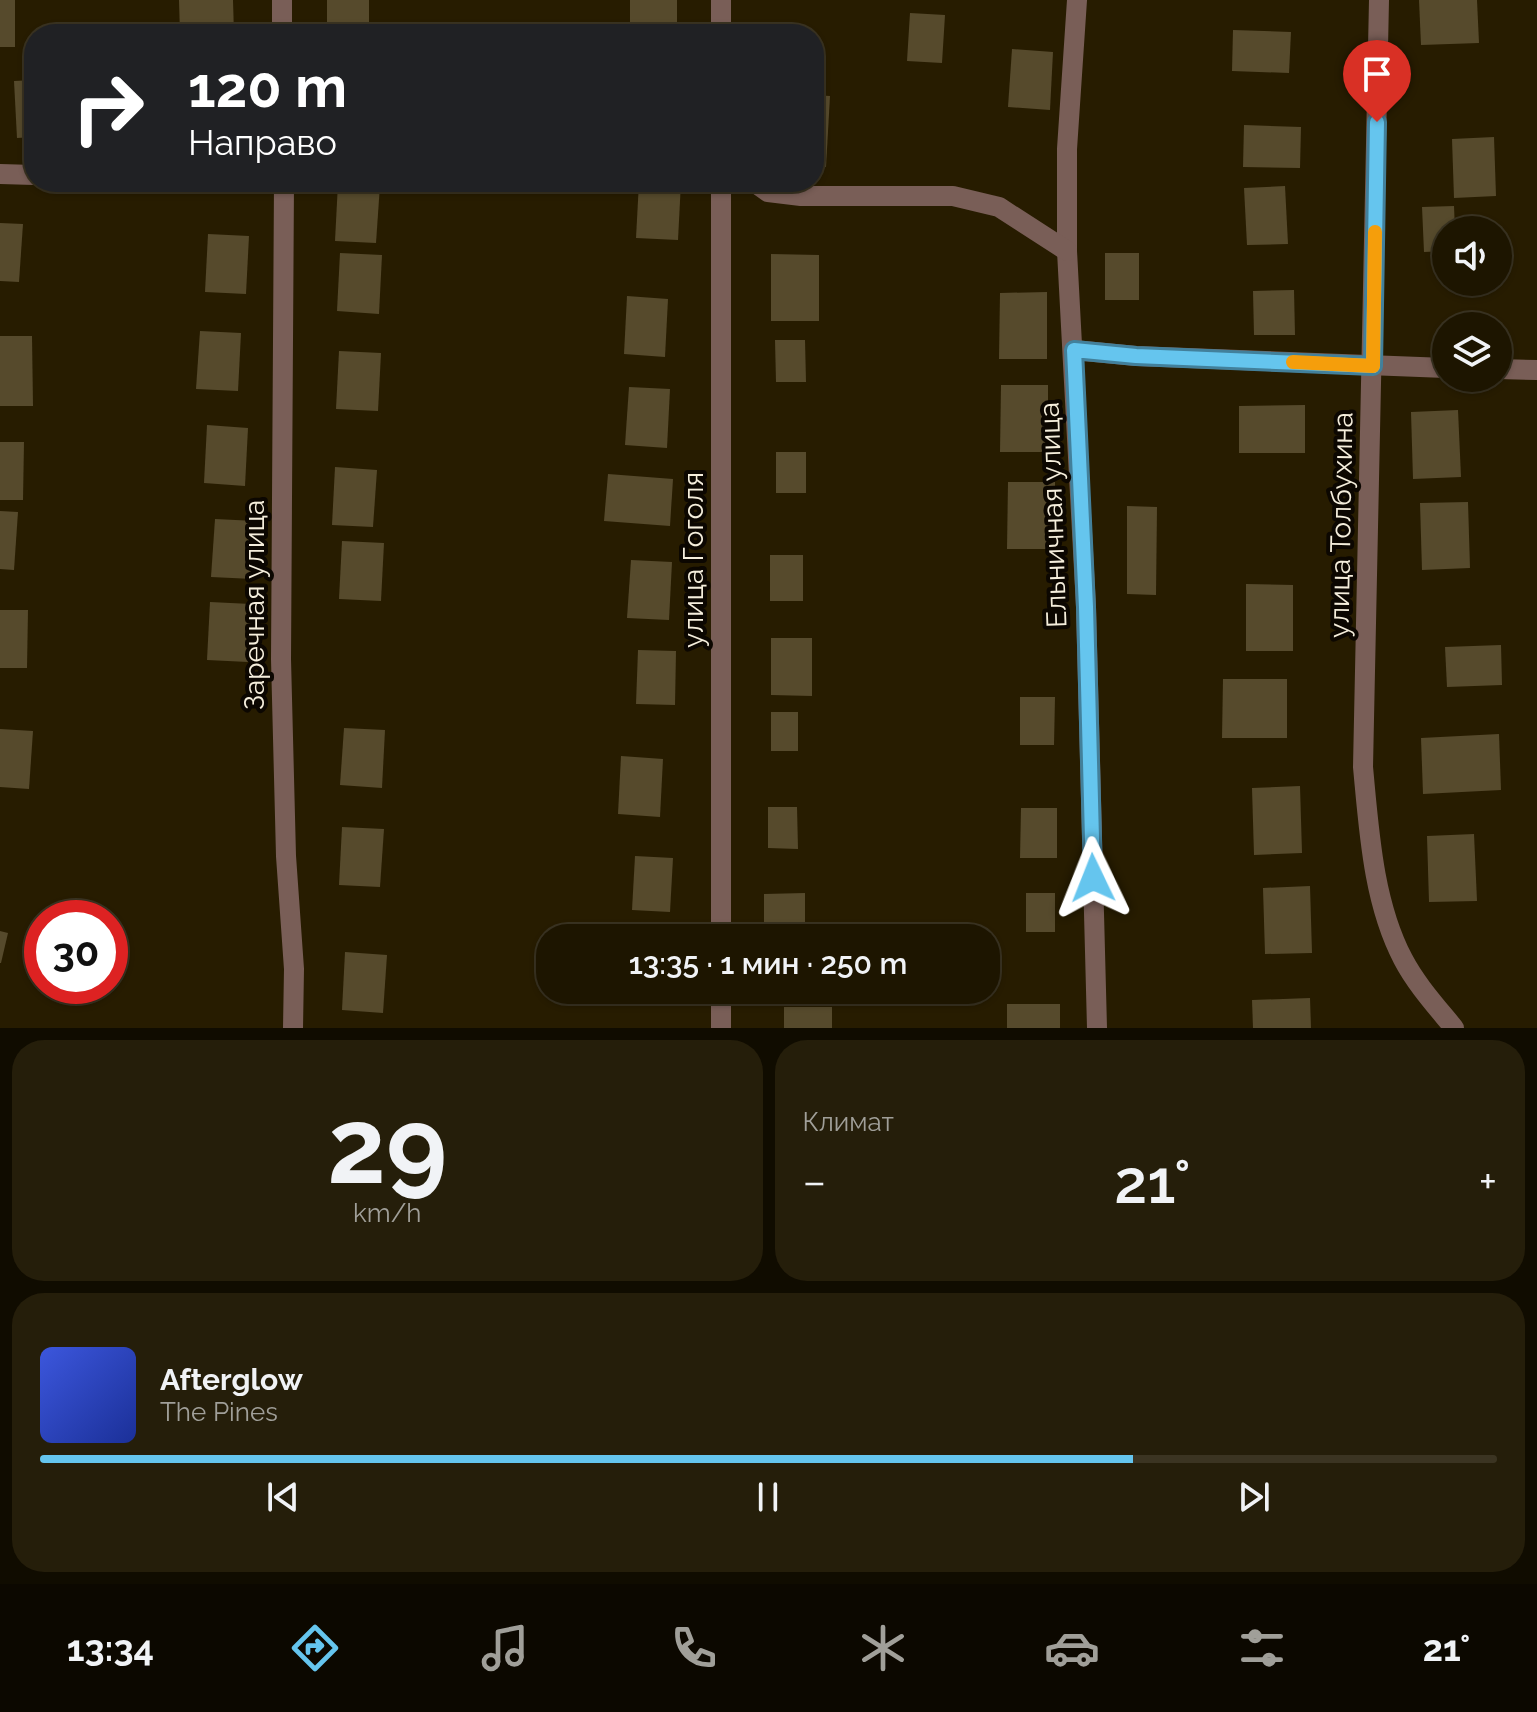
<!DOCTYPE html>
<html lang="ru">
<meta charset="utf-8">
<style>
:root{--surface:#1d1500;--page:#251e0a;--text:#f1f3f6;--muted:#a09f99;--line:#3b3422;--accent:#65c5ee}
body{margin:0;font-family:Raleway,sans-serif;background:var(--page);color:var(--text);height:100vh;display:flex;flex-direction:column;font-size:30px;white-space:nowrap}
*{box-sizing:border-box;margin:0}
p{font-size:26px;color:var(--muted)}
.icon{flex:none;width:44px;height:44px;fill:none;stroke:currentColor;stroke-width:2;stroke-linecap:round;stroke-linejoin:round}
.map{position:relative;height:1028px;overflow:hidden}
.side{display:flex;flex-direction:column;gap:12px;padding:12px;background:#100c00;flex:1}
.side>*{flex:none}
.hud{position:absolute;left:24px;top:24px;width:800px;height:168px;border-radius:32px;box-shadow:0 2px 6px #0004,0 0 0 2px var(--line);background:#202124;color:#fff;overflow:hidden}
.tools{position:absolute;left:1432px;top:216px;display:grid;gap:16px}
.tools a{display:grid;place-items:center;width:80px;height:80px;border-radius:50%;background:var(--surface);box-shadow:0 2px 6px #0004,0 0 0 2px var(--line);font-size:40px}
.speed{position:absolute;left:24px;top:900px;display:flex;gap:16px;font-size:40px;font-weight:700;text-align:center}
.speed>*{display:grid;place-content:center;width:104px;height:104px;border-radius:50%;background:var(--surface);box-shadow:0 2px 6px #0004,0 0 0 2px var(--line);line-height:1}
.speed .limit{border:12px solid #d22;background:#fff;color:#111}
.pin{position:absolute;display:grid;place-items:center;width:68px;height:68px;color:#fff;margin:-82px -34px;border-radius:50% 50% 50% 0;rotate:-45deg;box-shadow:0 0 8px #0007}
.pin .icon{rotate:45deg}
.me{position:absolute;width:88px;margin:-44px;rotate:358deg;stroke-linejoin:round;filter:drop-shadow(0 0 6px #0008)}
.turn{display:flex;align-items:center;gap:28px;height:168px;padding:0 32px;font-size:36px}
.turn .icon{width:104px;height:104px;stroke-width:2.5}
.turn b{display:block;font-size:56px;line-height:68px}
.big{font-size:60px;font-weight:600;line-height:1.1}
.side .tile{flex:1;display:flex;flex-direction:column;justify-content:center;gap:12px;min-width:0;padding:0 28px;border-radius:32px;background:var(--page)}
.side .dial{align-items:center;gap:0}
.dial b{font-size:104px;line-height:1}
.song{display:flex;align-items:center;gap:24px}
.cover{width:96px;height:96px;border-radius:12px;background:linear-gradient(135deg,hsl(230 70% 55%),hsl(230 70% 35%))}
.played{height:8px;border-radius:4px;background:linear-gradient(90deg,var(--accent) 75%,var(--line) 75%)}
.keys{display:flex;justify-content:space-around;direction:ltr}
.heat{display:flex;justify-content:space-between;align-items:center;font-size:44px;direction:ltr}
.side .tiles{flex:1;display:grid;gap:12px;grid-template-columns:1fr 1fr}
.tile:last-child{grid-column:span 2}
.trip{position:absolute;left:536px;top:924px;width:464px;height:80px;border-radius:32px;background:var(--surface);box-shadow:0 2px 6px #0004,0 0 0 2px var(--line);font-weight:600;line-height:80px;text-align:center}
.tab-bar{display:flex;height:128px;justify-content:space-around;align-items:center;background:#0c0800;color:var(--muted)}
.tab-bar .icon{width:56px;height:56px}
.tab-bar .on{color:var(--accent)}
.tab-bar b{font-size:36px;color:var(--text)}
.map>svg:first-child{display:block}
</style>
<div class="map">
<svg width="1537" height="1028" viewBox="0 0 1537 1028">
<rect width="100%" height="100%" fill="#271c00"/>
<g fill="#564a2c">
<rect x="0" y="0" width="15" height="47"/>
<path d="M179,0H233L234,34H180Z"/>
<rect x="327" y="0" width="42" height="25"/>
<rect x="630" y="0" width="47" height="29"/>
<path d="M1419,0H1477L1479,43L1421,45Z"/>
<path d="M910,13L945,15L942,63L907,61Z"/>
<path d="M1233,30L1291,32L1289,73L1232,71Z"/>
<path d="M1012,49L1053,52L1050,110L1008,107Z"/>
<path d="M34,80V137L17,138L14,81Z"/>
<path d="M814,95L830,96L826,167L814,166Z"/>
<path d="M1244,125L1301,127L1300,168L1243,167Z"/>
<path d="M1494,137L1496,196L1454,198L1452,139Z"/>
<path d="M639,182H681L678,240L636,238Z"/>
<path d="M338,183L380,185L376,243L335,241Z"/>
<path d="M1285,186L1288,244L1247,245L1244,188Z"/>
<path d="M1454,206L1455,230H1446V251L1424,252L1422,207Z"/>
<path d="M0,223L23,224L19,282L0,281Z"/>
<path d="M208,234L249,236L246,294L205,292Z"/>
<path d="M340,253L382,255L379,314L337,311Z"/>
<rect x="1105" y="253" width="34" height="47"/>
<path d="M771,254L819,255V321H771Z"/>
<path d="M1294,290L1295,335H1254L1253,291Z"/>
<path d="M1047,292V359H999L1000,293Z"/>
<path d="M627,296L668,299L665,357L624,354Z"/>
<path d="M200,331L241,333L238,391L196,389Z"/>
<path d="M0,336H32L33,406H0Z"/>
<path d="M775,340H805L806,382H776Z"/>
<path d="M339,351L381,353L378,411L336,409Z"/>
<path d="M1001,385H1048V452H1000Z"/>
<path d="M629,387L670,389L667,448L625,445Z"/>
<path d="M1305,405V453H1239V406Z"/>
<path d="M1458,410L1461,477L1413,479L1411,412Z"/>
<path d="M207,425L248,428L245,486L204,483Z"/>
<path d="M0,442H24L23,500H0Z"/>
<rect x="776" y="452" width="30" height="41"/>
<path d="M335,467L377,470L373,527L332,525Z"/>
<path d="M608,474L673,479L670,526L604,521Z"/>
<path d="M1008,482H1055V549H1007Z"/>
<path d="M1468,502L1470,568L1422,570L1420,503Z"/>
<path d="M1127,506L1157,507L1156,595L1127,594Z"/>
<path d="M0,511L18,512L14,570L0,569Z"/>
<path d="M215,519L256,521L253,579L211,577Z"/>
<path d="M342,541L384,543L381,601L339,599Z"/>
<rect x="770" y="555" width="33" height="46"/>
<path d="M631,560L672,562L669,620L627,618Z"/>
<path d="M1246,584L1293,585V651H1246Z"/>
<path d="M210,602L251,604L248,662L207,660Z"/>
<path d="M0,610H28L27,668H0Z"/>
<path d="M771,638H812V696L771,695Z"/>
<path d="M1501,645L1502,685L1447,687L1445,647Z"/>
<path d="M638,650L676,651L675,705L636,704Z"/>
<path d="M1223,679H1287V738H1222Z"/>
<path d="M1020,697H1055L1054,745H1020Z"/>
<rect x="771" y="712" width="27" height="39"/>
<path d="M344,728L385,730L382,788L340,785Z"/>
<path d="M0,729L33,731L29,789L0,787Z"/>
<path d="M1499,734L1501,790L1423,794L1421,738Z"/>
<path d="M621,756L663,759L660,817L618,814Z"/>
<path d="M1300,786L1302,853L1254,855L1252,788Z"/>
<path d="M768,807H797L798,849L768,848Z"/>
<path d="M1021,808H1057V858H1020Z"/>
<path d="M342,827L384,829L380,887L339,885Z"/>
<path d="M1474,834L1477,901L1429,902L1427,836Z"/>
<path d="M635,856L673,858L670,912L632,910Z"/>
<path d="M1310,886L1312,953L1265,954L1263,888Z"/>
<path d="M805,893V938H764V894Z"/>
<rect x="1026" y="893" width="29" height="39"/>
<path d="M0,931L8,933L1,963H0Z"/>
<path d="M345,952L387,955L383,1013L342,1010Z"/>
<path d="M630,990H669L668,995L630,992Z"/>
<path d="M1310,998L1311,1028H1253L1252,1000Z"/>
<rect x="1007" y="1004" width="53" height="24"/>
<rect x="784" y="1007" width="48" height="21"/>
</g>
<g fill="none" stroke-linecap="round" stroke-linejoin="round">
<g stroke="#795e57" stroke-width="20">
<path d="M282,0V34"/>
<path d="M1077,0L1067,149V251L1086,607L1097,1028"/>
<path d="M1379,0L1363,767C1369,830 1373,902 1403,959C1416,984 1436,1006 1454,1028"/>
<path d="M721,34V0"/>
<path d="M0,174L34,175"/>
<path d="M284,182L281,659L286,856L294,969L293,1028"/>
<path d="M754,182L768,192L801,196H953L999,207L1067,251"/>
<path d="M1074,350L1136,356L1446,368"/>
<path d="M1498,369L1537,370"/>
<path d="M721,938V182"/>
<path d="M721,1028V990"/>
</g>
</g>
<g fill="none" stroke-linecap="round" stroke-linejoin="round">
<defs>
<path id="route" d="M1093,878L1086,607L1074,350L1136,356L1373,366L1377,122"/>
</defs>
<use href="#route" stroke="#42809b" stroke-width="20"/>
<use href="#route" stroke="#65c5ee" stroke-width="14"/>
<path stroke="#f59e0b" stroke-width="14" d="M1293,362L1373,366L1375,232"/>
</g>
<g text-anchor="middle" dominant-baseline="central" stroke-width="8" stroke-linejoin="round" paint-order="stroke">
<g font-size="28" fill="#f5eedc" stroke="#0c0701">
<text transform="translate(1053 515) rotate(-92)">Ельничная улица</text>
<text transform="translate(1341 525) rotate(-89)">улица Толбухина</text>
<text transform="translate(693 560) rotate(-90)">улица Гоголя</text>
<text transform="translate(254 605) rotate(-90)">Заречная улица</text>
</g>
</g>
</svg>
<div class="tools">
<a><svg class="icon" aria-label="sound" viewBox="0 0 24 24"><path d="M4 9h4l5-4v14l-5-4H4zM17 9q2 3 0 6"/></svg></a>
<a><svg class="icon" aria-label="layers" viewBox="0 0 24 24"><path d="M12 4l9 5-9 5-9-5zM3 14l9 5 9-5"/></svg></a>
</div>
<div class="speed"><div class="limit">30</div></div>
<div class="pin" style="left:1377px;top:122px;background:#d93025"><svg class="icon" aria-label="arrive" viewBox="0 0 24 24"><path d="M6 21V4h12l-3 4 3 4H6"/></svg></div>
<svg class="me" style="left:1093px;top:878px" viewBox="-20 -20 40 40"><path d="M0-17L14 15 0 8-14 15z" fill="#65c5ee" stroke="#fff" stroke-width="4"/></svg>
<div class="trip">13:35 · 1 мин · 250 m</div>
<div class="hud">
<div class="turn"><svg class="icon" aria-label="right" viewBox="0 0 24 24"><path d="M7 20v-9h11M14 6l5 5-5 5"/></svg><div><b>120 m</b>Направо</div></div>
</div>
</div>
<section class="side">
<div class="tiles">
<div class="tile dial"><b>29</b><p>km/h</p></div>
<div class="tile"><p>Климат</p>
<div class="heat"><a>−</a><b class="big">21°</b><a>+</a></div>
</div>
<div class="tile">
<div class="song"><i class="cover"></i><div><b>Afterglow</b><p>The Pines</p></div></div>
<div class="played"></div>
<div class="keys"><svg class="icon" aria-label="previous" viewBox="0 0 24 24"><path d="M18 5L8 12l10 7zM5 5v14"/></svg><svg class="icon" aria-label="pause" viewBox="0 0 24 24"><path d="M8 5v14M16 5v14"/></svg><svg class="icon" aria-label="next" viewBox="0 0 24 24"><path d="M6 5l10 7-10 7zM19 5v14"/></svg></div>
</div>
</div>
</section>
<nav class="tab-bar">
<b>13:34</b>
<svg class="icon on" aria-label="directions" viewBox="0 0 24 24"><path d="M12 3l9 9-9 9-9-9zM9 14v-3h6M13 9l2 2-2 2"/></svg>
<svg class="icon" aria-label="music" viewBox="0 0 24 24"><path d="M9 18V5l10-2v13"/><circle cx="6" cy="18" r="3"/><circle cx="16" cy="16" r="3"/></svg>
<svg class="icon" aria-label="phone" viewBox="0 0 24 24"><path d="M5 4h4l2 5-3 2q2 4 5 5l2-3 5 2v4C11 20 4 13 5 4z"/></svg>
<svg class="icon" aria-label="climate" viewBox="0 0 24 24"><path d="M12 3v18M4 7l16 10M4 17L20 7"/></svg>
<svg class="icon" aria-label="car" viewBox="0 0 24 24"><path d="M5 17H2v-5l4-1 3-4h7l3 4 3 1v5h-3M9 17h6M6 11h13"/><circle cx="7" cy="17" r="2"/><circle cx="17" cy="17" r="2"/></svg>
<svg class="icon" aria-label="filters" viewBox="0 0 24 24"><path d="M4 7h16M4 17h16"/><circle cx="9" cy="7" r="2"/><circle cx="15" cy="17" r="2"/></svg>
<b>21°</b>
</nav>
